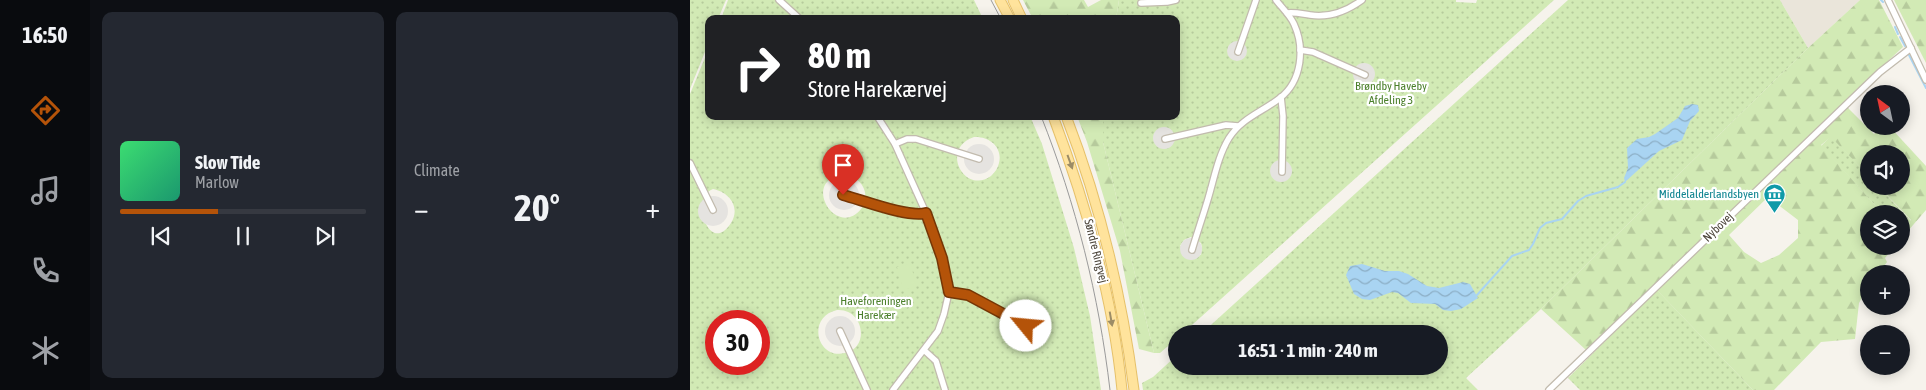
<!DOCTYPE html>
<meta charset="utf-8">
<style>
:root{--surface:#171b24;--page:#242831;--text:#f1f3f6;--muted:#9ea1a6;--line:#363941;--accent:#b45309}
body{margin:0;font-family:"Asap Condensed",sans-serif;background:var(--page);color:var(--text);height:100vh;display:flex;flex-direction:column;font-size:19px;white-space:nowrap}
*{box-sizing:border-box;margin:0}
p{font-size:16px;color:var(--muted)}
.icon{flex:none;width:28px;height:28px;fill:none;stroke:currentColor;stroke-width:2;stroke-linecap:round;stroke-linejoin:round}
.map{position:relative;flex:1;overflow:hidden}
.sheet{display:flex;flex-direction:column;gap:12px;padding:12px;background:#0d0f14;width:600px}
.sheet>*{flex:none}
.hud{position:absolute;left:15px;top:15px;width:475px;height:105px;border-radius:10px;box-shadow:0 2px 12px #0003;background:#202124;color:#fff;overflow:hidden}
.needle{width:32px;rotate:327deg}
.fabs{position:absolute;left:1170px;top:85px;display:grid;gap:10px}
.fabs a{display:grid;place-items:center;width:50px;height:50px;border-radius:50%;background:var(--surface);box-shadow:0 2px 12px #0003;font-size:25px}
.speed{position:absolute;left:15px;top:310px;display:flex;gap:10px;font-size:25px;font-weight:700;text-align:center}
.speed>*{display:grid;place-content:center;width:65px;height:65px;border-radius:50%;background:var(--surface);box-shadow:0 2px 12px #0003;line-height:1}
.speed .limit{border:8px solid #d22;background:#fff;color:#111}
.pin{position:absolute;display:grid;place-items:center;width:42px;height:42px;color:#fff;margin:-51px -21px;border-radius:50% 50% 50% 0;rotate:-45deg;box-shadow:0 0 5px #0007}
.pin .icon{rotate:45deg}
.me{position:absolute;width:55px;margin:-28px;rotate:298deg;stroke-linejoin:round;filter:drop-shadow(0 0 4px #0008)}
.turn{display:flex;align-items:center;gap:18px;height:105px;padding:0 20px;font-size:22px}
.turn .icon{width:65px;height:65px;stroke-width:2.5}
.turn b{display:block;font-size:35px;line-height:42px}
.big{font-size:38px;font-weight:700;line-height:1.1}
.sheet .tile{flex:1;display:flex;flex-direction:column;justify-content:center;gap:8px;min-width:0;padding:0 18px;border-radius:10px;background:var(--page)}
.song{display:flex;align-items:center;gap:15px}
.cover{width:60px;height:60px;border-radius:8px;background:linear-gradient(135deg,hsl(140 70% 55%),hsl(160 70% 35%))}
.played{height:5px;border-radius:2px;background:linear-gradient(90deg,var(--accent) 40%,var(--line) 40%)}
.keys{display:flex;justify-content:space-around;direction:ltr}
.heat{display:flex;justify-content:space-between;align-items:center;font-size:28px;direction:ltr}
.sheet .tiles{flex:1;display:grid;gap:12px;grid-template-columns:repeat(2,1fr)}
.trip{position:absolute;left:478px;top:325px;width:280px;height:50px;border-radius:25px;background:var(--surface);box-shadow:0 2px 12px #0003;font-weight:700;line-height:50px;text-align:center}
main{display:flex;flex:1;min-height:0}
.dock{display:flex;flex-direction:column;width:90px;justify-content:space-around;align-items:center;background:#090b0e;color:var(--muted)}
.dock .icon{width:35px;height:35px}
.dock .selected{color:var(--accent)}
.dock b{font-size:22px;color:var(--text)}
.map>svg:first-child{display:block}
</style>
<main>
<nav class="dock">
<b>16:50</b>
<svg class="icon selected" aria-label="directions" viewBox="0 0 24 24"><path d="M12 3l9 9-9 9-9-9zM9 14v-3h6M13 9l2 2-2 2"/></svg>
<svg class="icon" aria-label="music" viewBox="0 0 24 24"><path d="M9 18V5l10-2v13"/><circle cx="6" cy="18" r="3"/><circle cx="16" cy="16" r="3"/></svg>
<svg class="icon" aria-label="phone" viewBox="0 0 24 24"><path d="M5 4h4l2 5-3 2q2 4 5 5l2-3 5 2v4C11 20 4 13 5 4z"/></svg>
<svg class="icon" aria-label="climate" viewBox="0 0 24 24"><path d="M12 3v18M4 7l16 10M4 17L20 7"/></svg>
</nav>
<section class="sheet">
<div class="tiles">
<div class="tile">
<div class="song"><i class="cover"></i><div><b>Slow Tide</b><p>Marlow</p></div></div>
<div class="played"></div>
<div class="keys"><svg class="icon" aria-label="previous" viewBox="0 0 24 24"><path d="M18 5L8 12l10 7zM5 5v14"/></svg><svg class="icon" aria-label="pause" viewBox="0 0 24 24"><path d="M8 5v14M16 5v14"/></svg><svg class="icon" aria-label="next" viewBox="0 0 24 24"><path d="M6 5l10 7-10 7zM19 5v14"/></svg></div>
</div>
<div class="tile"><p>Climate</p>
<div class="heat"><a>−</a><b class="big">20°</b><a>+</a></div>
</div>
</div>
</section>
<div class="map">
<svg width="1236" height="390" viewBox="0 0 1236 390">
<defs>
<pattern id="grass-dots" width="8" height="8" patternUnits="userSpaceOnUse" patternTransform="scale(1.25)"><rect width="8" height="8" fill="#d2eab5"/><path d="M2 2h.1M6 6h.1" fill="none" stroke="#b6ca9c" stroke-width="1.8" stroke-linecap="round"/></pattern>
<pattern id="forest-firs" width="22" height="20" patternUnits="userSpaceOnUse" patternTransform="scale(1.25)"><rect width="22" height="20" fill="#d2eab5"/><path d="M5 1l3.5 6h-7zM16 11l3.5 6h-7z" fill="#b6ca9c"/></pattern>
<pattern id="water-waves" width="16" height="10" patternUnits="userSpaceOnUse" patternTransform="scale(1.25)"><rect width="16" height="10" fill="#a9d4f2"/><path d="M0 5q4-4 8 0t8 0" fill="none" stroke="#8caec5"/></pattern>
</defs>
<rect width="100%" height="100%" fill="#f6f3ec"/>
<path fill="#eae5da" d="M1090,0H1170L1118,48Z"/>
<g fill="url(#grass-dots)" fill-rule="evenodd">
<path d="M0,0H36L28,19H19V42L0,89Z"/>
<path d="M38,0H284L293,19H31Z"/>
<path d="M429,0H766V2L786,3L787,0H864L492,334H486V339L470,353H464L413,142V116H486V19H426ZM501,237L511,243L512,247L511,255L490,246L494,240Z"/>
<path d="M878,0H1090L1118,48L851,309L776,378L788,390H453L452,383L463,377L486,356V366H749V334H511Z"/>
<path d="M19,48V116H340L352,144L384,248L400,316L411,390H0V94ZM284,137C299,136 313,147 309,163C308,168 305,172 301,176C275,195 249,149 284,137ZM155,174C171,177 182,194 171,209C146,240 109,179 155,174ZM23,189C39,192 51,207 41,223C19,257 0,197 23,189ZM336,304C382,311 342,370 318,338C307,323 319,306 336,304ZM147,310C173,308 181,347 155,353C127,360 116,317 147,310ZM26,321H69V364H26Z"/>
<path d="M1141,136L1179,176V186H1188L1221,221L1211,232V214H1193L1131,146Z"/>
<path d="M967,290L1063,390H890L878,378Z"/>
</g>
<g fill="url(#forest-firs)" fill-rule="evenodd">
<path d="M333,0H394L398,7L411,0H429L426,19H343Z"/>
<path d="M1170,0H1189L1213,47L1153,103L1184,134L1193,126H1199L1236,166V210L1211,239V232L1221,220L1188,186H1211V154H1179V176L1141,137L1131,145L1193,214H1179V246H1205L1195,258L1197,262L1188,274H1179V285L1169,303L1165,339L1131,342L1084,390H1063L963,286L896,350L851,309L1118,48ZM1078,197L1108,220V238L1089,255L1071,263L1054,252L1039,235Z"/>
<path d="M1204,0H1236V63Z"/>
<path d="M387,116H413V142L464,353L449,349L430,251L397,142Z"/>
</g>
<path fill="#d2eab5" d="M221,264L226,287L213,290L207,267Z"/>
<g fill="#e5e3e0">
<circle cx="547" cy="51" r="10"/>
<circle cx="674" cy="74" r="11"/>
<circle cx="474" cy="138" r="11"/>
<circle cx="289" cy="159" r="15"/>
<circle cx="591" cy="171" r="11"/>
<circle cx="154" cy="195" r="15"/>
<circle cx="23" cy="211" r="15"/>
<circle cx="501" cy="249" r="11"/>
<circle cx="336" cy="326" r="14"/>
<circle cx="150" cy="331" r="15"/>
</g>
<g fill="url(#water-waves)">
<path d="M1002,104L1008,105L1009,111L1000,121L992,140L969,151L935,182L934,178L938,168L937,148L947,139L959,137L965,134L988,118L995,106Z"/>
<path d="M672,264L695,271H709L718,274L737,286L749,288L773,282L780,284L788,298L771,309L761,311L753,310L745,304L721,303L708,293L702,292L680,300L672,299L664,294L656,275L660,266Z"/>
</g>
<g fill="none" stroke-linecap="round" stroke-linejoin="round">
<g stroke="#a9d4f2" stroke-width="2">
<path d="M1191,0L1193,2"/>
<path d="M1205,27L1208,34"/>
<path d="M1210,37L1215,46"/>
<path d="M1219,55L1236,88"/>
<path d="M787,295L822,256L839,250L843,244L850,228L856,223L872,219L888,201L896,196L928,187L935,182"/>
</g>
<defs>
<g id="minor">
<path d="M89,0L110,19"/>
<path d="M1198,0L1236,80"/>
<path d="M451,3L477,2L486,0"/>
<path d="M597,13C606,12 612,14 620,15C640,18 657,11 672,0"/>
<path d="M610,50L623,52L675,75"/>
<path d="M548,52L566,0"/>
<path d="M591,97L593,116L592,172"/>
<path d="M187,116L205,144L236,213L252,258L259,292L254,314L248,331L203,390"/>
<path d="M475,139L536,125L548,126"/>
<path d="M205,144L217,139H226L289,159"/>
<path d="M0,163L23,210"/>
<path d="M153,195C173,200 218,218 236,213"/>
<path d="M502,250C507,233 513,216 518,199C524,179 528,156 539,138C552,118 572,112 590,98C612,81 615,48 604,24C600,15 592,8 586,0"/>
<path d="M259,292L278,295L336,326"/>
<path d="M150,331L177,390"/>
<path d="M235,351L246,361L255,390"/>
<path d="M859,390L1190,72L1221,48"/>
</g>
<g id="primary">
<path d="M310,0L320,19"/>
<path d="M323,0L332,19"/>
<path d="M363,116C396,204 423,296 432,390"/>
<path d="M376,116C410,204 432,296 444,390"/>
</g>
</defs>
<use href="#minor" stroke="#c2bbae" stroke-width="8"/>
<use href="#primary" stroke="#e6c16a" stroke-width="11"/>
<use href="#minor" stroke="#fff" stroke-width="5.5"/>
<use href="#primary" stroke="#ffe39c" stroke-width="9"/>
<g stroke="#9a9a9a" stroke-width="1">
<path d="M301,0L311,19"/>
<path d="M351,116C386,204 409,296 420,390"/>
</g>
</g>
<defs><path id="oneway-solid" d="M-6-.8H1V-3.2L6.5 0L1 3.2V.8H-6Z" transform="scale(1.25)"/></defs>
<g fill="#9c8c66">
<use href="#oneway-solid" transform="translate(380 162) rotate(70)"/>
<use href="#oneway-solid" transform="translate(421 319) rotate(80)"/>
</g>
<g fill="none" stroke-linecap="round" stroke-linejoin="round">
<defs>
<path id="route" d="M153,195C172,200 218,218 236,213L252,258L259,292L278,295L336,326"/>
</defs>
<use href="#route" stroke="#753606" stroke-width="12"/>
<use href="#route" stroke="#b45309" stroke-width="9"/>
</g>
<defs>
<symbol id="museum-pin" viewBox="-11 -11 22 30"><path d="M0 17L-7.5 6A9.5 9.5 0 1 1 7.5 6Z" fill="#0f9aa8" stroke="#fff"/><path d="M0-6L6-3V-2H-6V-3ZM-5-1h2V3h-2ZM-1-1h2V3h-2ZM3-1h2V3H3ZM-6 4H6V6H-6Z" fill="#fff"/></symbol>
</defs>
<g fill-rule="evenodd">
<use href="#museum-pin" x="1072" y="182" width="25" height="34"/>
</g>
<g text-anchor="middle" dominant-baseline="central" stroke-width="4.5" stroke-linejoin="round" paint-order="stroke">
<g font-size="12" fill="#4a7f2a" stroke="#fff">
<text x="701" y="86">Brøndby Haveby<tspan x="701" dy="14">Afdeling 3</tspan></text>
<text x="186" y="301">Haveforeningen<tspan x="186" dy="14">Harekær</tspan></text>
</g>
<g font-size="12" fill="#0d838f" stroke="#fff" text-anchor="end">
<text x="1069" y="194">Middelalderlandsbyen</text>
</g>
<g font-size="12" fill="#4b4439" stroke="#fff">
<text transform="translate(1028 227) rotate(-44)">Nybovej</text>
<text transform="translate(406 251) rotate(76)">Søndre Ringvej</text>
</g>
</g>
</svg>
<div class="fabs">
<a><svg class="needle" viewBox="-14 -14 28 28"><path d="M0-13l5 13h-10z" fill="#e53935"/><path d="M0 13l5-13h-10z" fill="#9ea1a6"/></svg></a>
<a><svg class="icon" aria-label="sound" viewBox="0 0 24 24"><path d="M4 9h4l5-4v14l-5-4H4zM17 9q2 3 0 6"/></svg></a>
<a><svg class="icon" aria-label="layers" viewBox="0 0 24 24"><path d="M12 4l9 5-9 5-9-5zM3 14l9 5 9-5"/></svg></a>
<a>+</a>
<a>−</a>
</div>
<div class="speed"><div class="limit">30</div></div>
<div class="pin" style="left:153px;top:195px;background:#d93025"><svg class="icon" aria-label="arrive" viewBox="0 0 24 24"><path d="M6 21V4h12l-3 4 3 4H6"/></svg></div>
<svg class="me" style="left:336px;top:326px" viewBox="-20 -20 40 40"><circle r="19" fill="#fff"/><path d="M0-13L10 11 0 6-10 11z" fill="#b45309"/></svg>
<div class="trip">16:51 · 1 min · 240 m</div>
<div class="hud">
<div class="turn"><svg class="icon" aria-label="right" viewBox="0 0 24 24"><path d="M7 20v-9h11M14 6l5 5-5 5"/></svg><div><b>80 m</b>Store Harekærvej</div></div>
</div>
</div>
</main>
